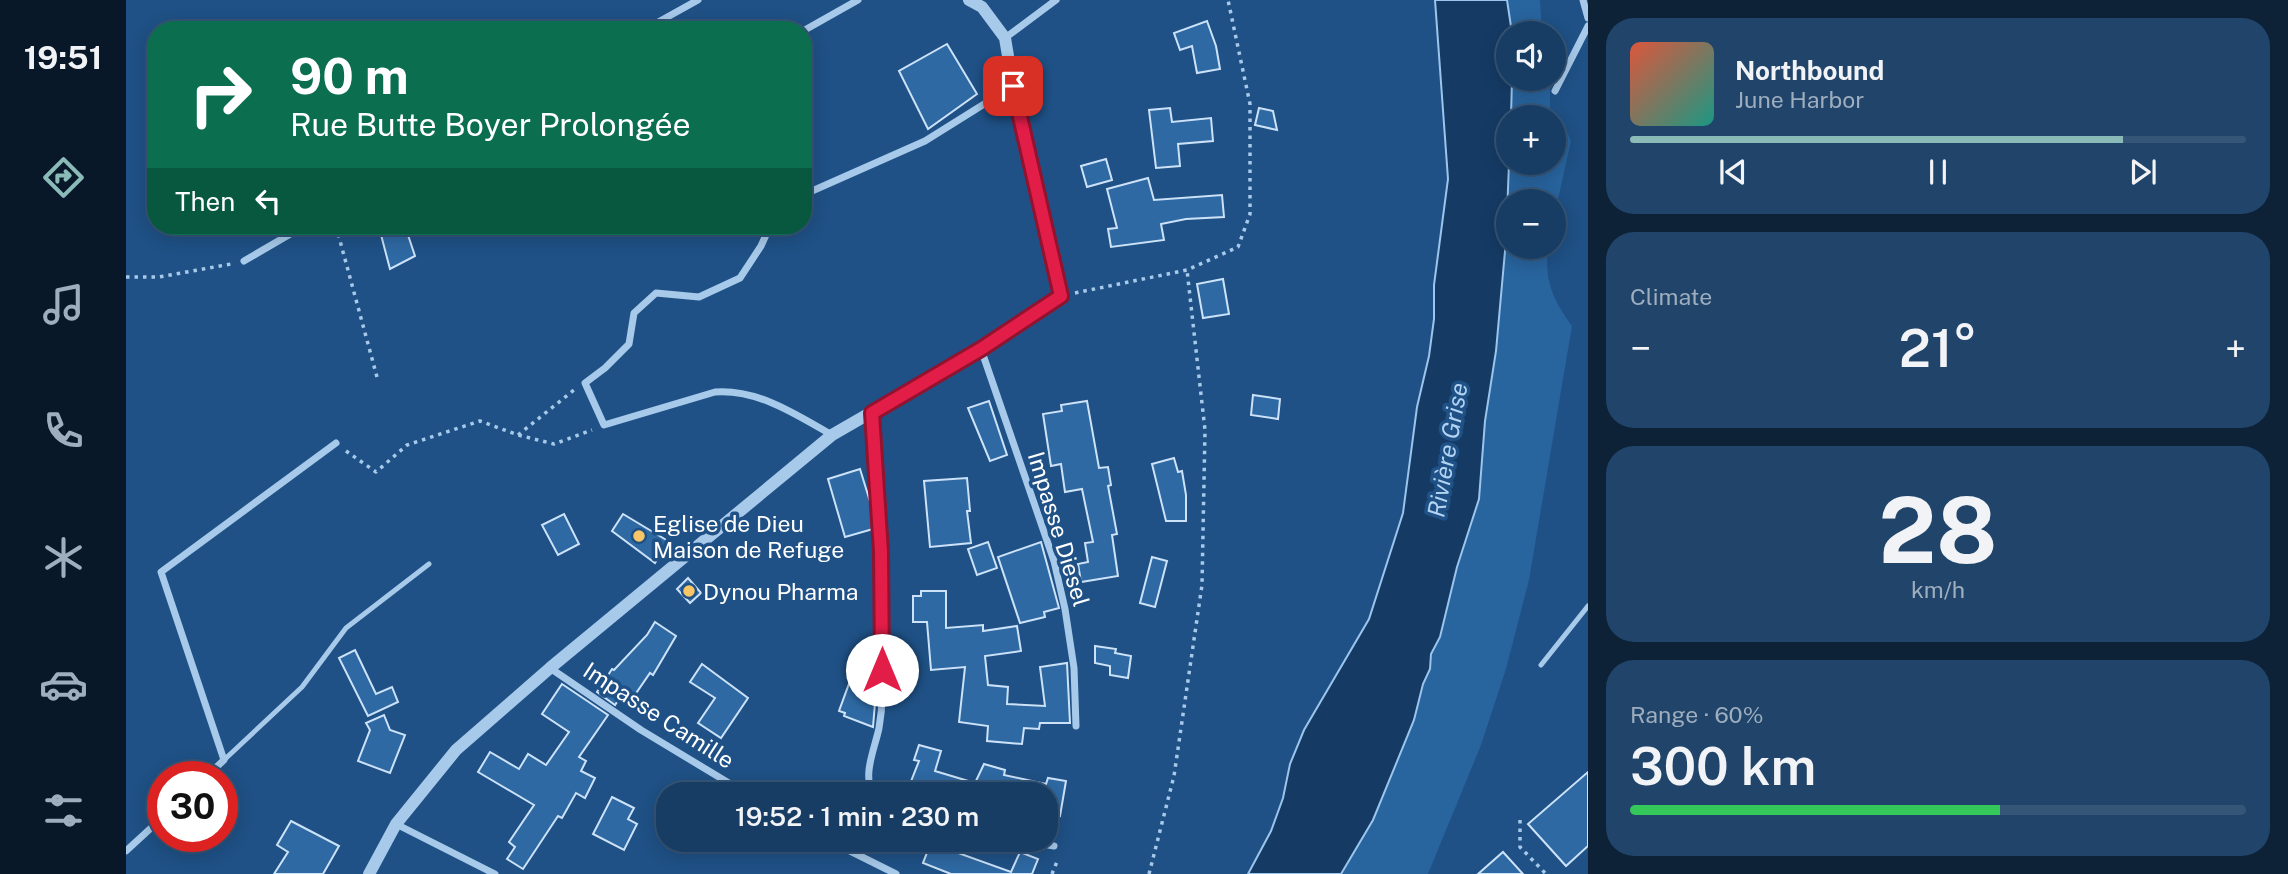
<!DOCTYPE html>
<meta charset="utf-8">
<style>
:root{--surface:#173d64;--page:#20446a;--text:#f1f3f6;--muted:#9eaebf;--line:#365678;--accent:#8bbbb9}
body{margin:0;font-family:"Public Sans",sans-serif;background:var(--page);color:var(--text);height:100vh;display:flex;flex-direction:column;font-size:26px;white-space:nowrap}
*{box-sizing:border-box;margin:0}
p{font-size:23px;color:var(--muted)}
.icon{flex:none;width:38px;height:38px;fill:none;stroke:currentColor;stroke-width:2;stroke-linecap:round;stroke-linejoin:round}
.map{position:relative;flex:1;overflow:hidden}
.drawer{display:flex;flex-direction:column;gap:18px;padding:18px;background:#0d2237;width:700px}
.drawer>*{flex:none}
.banner{position:absolute;left:21px;top:21px;width:665px;height:214px;border-radius:28px;box-shadow:0 4px 18px #0003,0 0 0 2px var(--line);background:#0b6e4f;color:#fff;overflow:hidden}
.tools{position:absolute;left:1370px;top:21px;display:grid;gap:14px}
.tools a{display:grid;place-items:center;width:70px;height:70px;border-radius:50%;background:var(--surface);box-shadow:0 4px 18px #0003,0 0 0 2px var(--line);font-size:35px}
.speed{position:absolute;left:21px;top:761px;display:flex;gap:14px;font-size:35px;font-weight:700;text-align:center}
.speed>*{display:grid;place-content:center;width:91px;height:91px;border-radius:50%;background:var(--surface);box-shadow:0 4px 18px #0003,0 0 0 2px var(--line);line-height:1}
.speed .limit{border:10px solid #d22;background:#fff;color:#111}
.pin{position:absolute;display:grid;place-items:center;width:60px;height:60px;color:#fff;margin:-30px;border-radius:14px;box-shadow:0 4px 10px #0006}
.me{position:absolute;width:77px;margin:-38px;rotate:0deg;stroke-linejoin:round;filter:drop-shadow(0 0 5px #0008)}
.turn{display:flex;align-items:center;gap:24px;height:147px;padding:0 28px;font-size:32px}
.turn .icon{width:91px;height:91px;stroke-width:2.5}
.turn b{display:block;font-size:49px;line-height:60px}
.then{display:flex;align-items:center;height:66px;padding:0 28px;background:#0003;gap:14px;font-size:26px}
.big{font-size:52px;font-weight:600;line-height:1.1}
.drawer .widget{flex:1;display:flex;flex-direction:column;justify-content:center;gap:10px;min-width:0;padding:0 24px;border-radius:28px;background:var(--page)}
.drawer .dial{align-items:center;gap:0}
.dial b{font-size:91px;line-height:1}
.song{display:flex;align-items:center;gap:21px}
.cover{width:84px;height:84px;border-radius:10px;background:linear-gradient(135deg,hsl(10 70% 55%),hsl(170 70% 35%))}
.played{height:7px;border-radius:4px;background:linear-gradient(90deg,var(--accent) 80%,var(--line) 80%)}
.keys{display:flex;justify-content:space-around;direction:ltr}
.heat{display:flex;justify-content:space-between;align-items:center;font-size:38px;direction:ltr}
.charge{height:10px;border-radius:5px;background:linear-gradient(90deg,#34c759 60%,var(--line) 0)}
.trip{position:absolute;left:530px;top:782px;width:402px;height:70px;border-radius:28px;background:var(--surface);box-shadow:0 4px 18px #0003,0 0 0 2px var(--line);font-weight:600;line-height:70px;text-align:center}
main{display:flex;flex:1;min-height:0}
.dock{display:flex;flex-direction:column;width:126px;justify-content:space-around;align-items:center;background:#091828;color:var(--muted)}
.dock .icon{width:49px;height:49px}
.dock .selected{color:var(--accent)}
.dock b{font-size:32px;color:var(--text)}
.map>svg:first-child{display:block}
</style>
<main>
<nav class="dock">
<b>19:51</b>
<svg class="icon selected" aria-label="directions" viewBox="0 0 24 24"><path d="M12 3l9 9-9 9-9-9zM9 14v-3h6M13 9l2 2-2 2"/></svg>
<svg class="icon" aria-label="music" viewBox="0 0 24 24"><path d="M9 18V5l10-2v13"/><circle cx="6" cy="18" r="3"/><circle cx="16" cy="16" r="3"/></svg>
<svg class="icon" aria-label="phone" viewBox="0 0 24 24"><path d="M5 4h4l2 5-3 2q2 4 5 5l2-3 5 2v4C11 20 4 13 5 4z"/></svg>
<svg class="icon" aria-label="climate" viewBox="0 0 24 24"><path d="M12 3v18M4 7l16 10M4 17L20 7"/></svg>
<svg class="icon" aria-label="car" viewBox="0 0 24 24"><path d="M5 17H2v-5l4-1 3-4h7l3 4 3 1v5h-3M9 17h6M6 11h13"/><circle cx="7" cy="17" r="2"/><circle cx="17" cy="17" r="2"/></svg>
<svg class="icon" aria-label="filters" viewBox="0 0 24 24"><path d="M4 7h16M4 17h16"/><circle cx="9" cy="7" r="2"/><circle cx="15" cy="17" r="2"/></svg>
</nav>
<div class="map">
<svg width="1462" height="874" viewBox="0 0 1462 874">
<rect width="100%" height="100%" fill="#1f5186"/>
<g fill="#28649e">
<path d="M1381,0H1414L1416,33H1386Z"/>
<path d="M1386,79H1424V116L1426,117H1385Z"/>
<path d="M1428,118L1438,125L1445,141L1428,217V201H1382V247H1422C1418,281 1427,299 1446,326L1403,580L1380,669L1355,745L1302,874H1215L1247,820L1288,720L1297,684L1304,669L1305,654L1314,637L1331,567L1353,499L1359,421L1374,314L1383,163H1428Z"/>
</g>
<path fill="#153b65" stroke="#9bc5ec" stroke-width="2" d="M1309,0H1381L1386,33H1382V79H1386L1385,117H1382L1383,163L1380,240L1370,351L1359,421L1353,499L1331,567L1314,637L1305,654L1304,669L1297,684L1288,720L1247,820L1215,874H1122L1145,831L1157,798L1164,764L1178,730L1243,619L1277,513L1291,407L1303,356L1308,319V285L1322,179Z"/>
<g fill="#2e69a3" stroke="#cce2f8" stroke-width="2">
<path d="M1081,21L1090,46L1094,69L1071,73L1066,46L1054,50L1048,33Z"/>
<path d="M821,44L851,94L802,129L773,71Z"/>
<path d="M1044,108L1046,122L1085,118L1087,141L1052,144L1054,166L1030,168L1023,110Z"/>
<path d="M1133,108L1147,111L1151,130L1129,125Z"/>
<path d="M980,159L986,180L961,187L955,166Z"/>
<path d="M1022,178L1028,200L1096,195L1098,217L1060,219L1035,224L1038,240L985,247L982,229L991,228L981,189Z"/>
<path d="M261,226H279L289,256L264,269L254,231Z"/>
<path d="M1097,279L1103,314L1077,318L1071,284Z"/>
<path d="M1127,395L1154,399L1152,419L1125,415Z"/>
<path d="M863,401L881,455L864,461L842,408Z"/>
<path d="M961,401L973,468L982,467L985,485L982,486L991,534L986,535L992,576L955,582L952,564L962,562L959,543L967,542L956,489L939,492L935,464L925,466L917,414L936,411L935,405Z"/>
<path d="M1048,458L1052,472L1056,471L1060,495V521H1040L1026,464Z"/>
<path d="M734,469L746,508L747,529L719,537L702,479Z"/>
<path d="M841,478L844,511H841L845,543L804,547L798,481Z"/>
<path d="M438,514L453,544L432,555L416,525Z"/>
<path d="M497,514L542,541L529,563L486,531Z"/>
<path d="M862,542L871,568L851,575L842,549Z"/>
<path d="M915,542L933,608L918,612L919,617L894,623L872,557Z"/>
<path d="M1026,557L1041,561L1029,607L1014,603Z"/>
<path d="M562,578L575,593L564,603L551,589Z"/>
<path d="M795,591H820V628L857,625V631L891,626L895,651L859,656L862,685L882,687L881,704L919,706L914,667L941,663L944,723H914L913,729L898,728L896,744L861,741L862,726L833,722L839,667L805,670L801,622H787V596H795Z"/>
<path d="M529,622L550,636L527,675L524,673L504,702L495,696L489,705L471,692L486,669L488,670L521,635Z"/>
<path d="M969,646L990,649L989,653L1005,656L1002,678L984,675V666L969,663Z"/>
<path d="M229,650L250,694L266,687L272,702L242,716L213,658Z"/>
<path d="M576,664L622,698L595,738L572,723L589,698L564,682Z"/>
<path d="M724,681L750,691L747,727L718,716L719,713L713,711Z"/>
<path d="M436,684L482,715L453,757L460,761L455,771L469,778L459,798L450,793L436,818L432,816L397,869L381,859L389,847L383,842L408,805L352,772L364,752L393,769L402,754L420,765L443,732L416,714Z"/>
<path d="M258,715L264,730L279,735L264,773L232,761L244,730L240,723Z"/>
<path d="M793,745L815,751L809,771L849,783L858,764L879,770L878,775L920,784L922,778L940,781L934,816L920,814V794H780L793,761L788,760Z"/>
<path d="M1462,772V846L1440,866L1402,824Z"/>
<path d="M486,797L508,808L502,819L511,824L498,850L467,834Z"/>
<path d="M165,821L213,846L197,874H148L162,852L151,845Z"/>
<path d="M806,840H836L832,853L885,872L894,852L912,859L906,874H825L797,863Z"/>
<path d="M1377,852L1397,874H1352Z"/>
</g>
<g fill="none" stroke-linecap="round" stroke-linejoin="round">
<g stroke="#a7c9ea" stroke-width="3.5" stroke-dasharray="3.5 5" stroke-linecap="butt">
<path d="M210,226L251,377"/>
<path d="M0,277H33L105,264"/>
<path d="M949,293L1061,270L1112,247L1124,214V104L1102,0"/>
<path d="M392,435L448,390"/>
<path d="M220,451L250,472L281,445L354,421L392,435L428,444L466,430"/>
<path d="M1394,820V847L1420,874"/>
<path d="M926,874L932,859"/>
<path d="M1023,874L1048,776L1076,585L1079,430L1061,270"/>
</g>
<g stroke="#a7c9ea" stroke-width="5">
<path d="M1415,665L1462,606"/>
<path d="M98,760L176,687L220,628L303,564"/>
</g>
<g stroke="#a7c9ea" stroke-width="7">
<path d="M1457,0L1462,18"/>
<path d="M518,30L572,0"/>
<path d="M677,31L732,0"/>
<path d="M879,38L930,0"/>
<path d="M1429,91L1462,26"/>
<path d="M677,195L799,141L887,86"/>
<path d="M644,226L635,246L614,278L573,297L530,293L508,313L503,344L479,368L459,383L478,425L589,392C632,389 669,414 706,435"/>
<path d="M118,261L178,226"/>
<path d="M855,349L928,561L939,609L948,668L950,726"/>
<path d="M745,413C752,507 761,602 756,696C756,706 755,717 753,728C749,748 736,775 747,794"/>
<path d="M424,668L515,730L621,794"/>
<path d="M80,777L98,760L35,572L210,443"/>
<path d="M270,824L369,874"/>
<path d="M702,840L770,874"/>
<path d="M892,840L928,846"/>
<path d="M0,851L37,817"/>
</g>
<path stroke="#a7c9ea" stroke-width="12" d="M243,874L270,824L330,750L424,668L706,435L855,349L935,296L887,86L879,38L856,7L843,0"/>
</g>
<g fill="none" stroke-linecap="round" stroke-linejoin="round">
<defs>
<path id="route" d="M756,670L755,552L746,413L855,349L935,296L887,86"/>
</defs>
<use href="#route" stroke="#92132f" stroke-width="18"/>
<use href="#route" stroke="#e11d48" stroke-width="12"/>
</g>
<g fill="#f9c667" stroke="#1f5186" stroke-width="2.5">
<circle cx="513" cy="536" r="7"/>
<circle cx="563" cy="591" r="7"/>
</g>
<g text-anchor="middle" dominant-baseline="central" stroke-width="7" stroke-linejoin="round" paint-order="stroke">
<g font-size="23" fill="#fff" stroke="#1f5186" text-anchor="start">
<text x="527" y="523">Eglise de Dieu<tspan x="527" dy="26">Maison de Refuge</tspan></text>
<text x="577" y="591">Dynou Pharma</text>
</g>
<g font-size="23" fill="#fff" stroke="#1f5186">
<text transform="translate(933 529) rotate(73)">Impasse Diesel</text>
<text transform="translate(533 715) rotate(33)">Impasse Camille</text>
</g>
<g font-size="24" font-style="italic" fill="#b3d3f2" stroke="#1f5186">
<text transform="translate(1321 450) rotate(-80)">Rivière Grise</text>
</g>
</g>
</svg>
<div class="tools">
<a><svg class="icon" aria-label="sound" viewBox="0 0 24 24"><path d="M4 9h4l5-4v14l-5-4H4zM17 9q2 3 0 6"/></svg></a>
<a>+</a>
<a>−</a>
</div>
<div class="speed"><div class="limit">30</div></div>
<div class="pin" style="left:887px;top:86px;background:#d93025"><svg class="icon" aria-label="arrive" viewBox="0 0 24 24"><path d="M6 21V4h12l-3 4 3 4H6"/></svg></div>
<svg class="me" style="left:756px;top:670px" viewBox="-20 -20 40 40"><circle r="19" fill="#fff"/><path d="M0-13L10 11 0 6-10 11z" fill="#e11d48"/></svg>
<div class="trip">19:52 · 1 min · 230 m</div>
<div class="banner">
<div class="turn"><svg class="icon" aria-label="right" viewBox="0 0 24 24"><path d="M7 20v-9h11M14 6l5 5-5 5"/></svg><div><b>90 m</b>Rue Butte Boyer Prolongée</div></div>
<div class="then">Then<svg class="icon" aria-label="left" viewBox="0 0 24 24"><path d="M17 20v-9H6M10 6l-5 5 5 5"/></svg></div>
</div>
</div>
<section class="drawer">
<div class="widget">
<div class="song"><i class="cover"></i><div><b>Northbound</b><p>June Harbor</p></div></div>
<div class="played"></div>
<div class="keys"><svg class="icon" aria-label="previous" viewBox="0 0 24 24"><path d="M18 5L8 12l10 7zM5 5v14"/></svg><svg class="icon" aria-label="pause" viewBox="0 0 24 24"><path d="M8 5v14M16 5v14"/></svg><svg class="icon" aria-label="next" viewBox="0 0 24 24"><path d="M6 5l10 7-10 7zM19 5v14"/></svg></div>
</div>
<div class="widget"><p>Climate</p>
<div class="heat"><a>−</a><b class="big">21°</b><a>+</a></div>
</div>
<div class="widget dial"><b>28</b><p>km/h</p></div>
<div class="widget"><p>Range · 60%</p><b class="big">300 km</b><div class="charge"></div></div>
</section>
</main>
